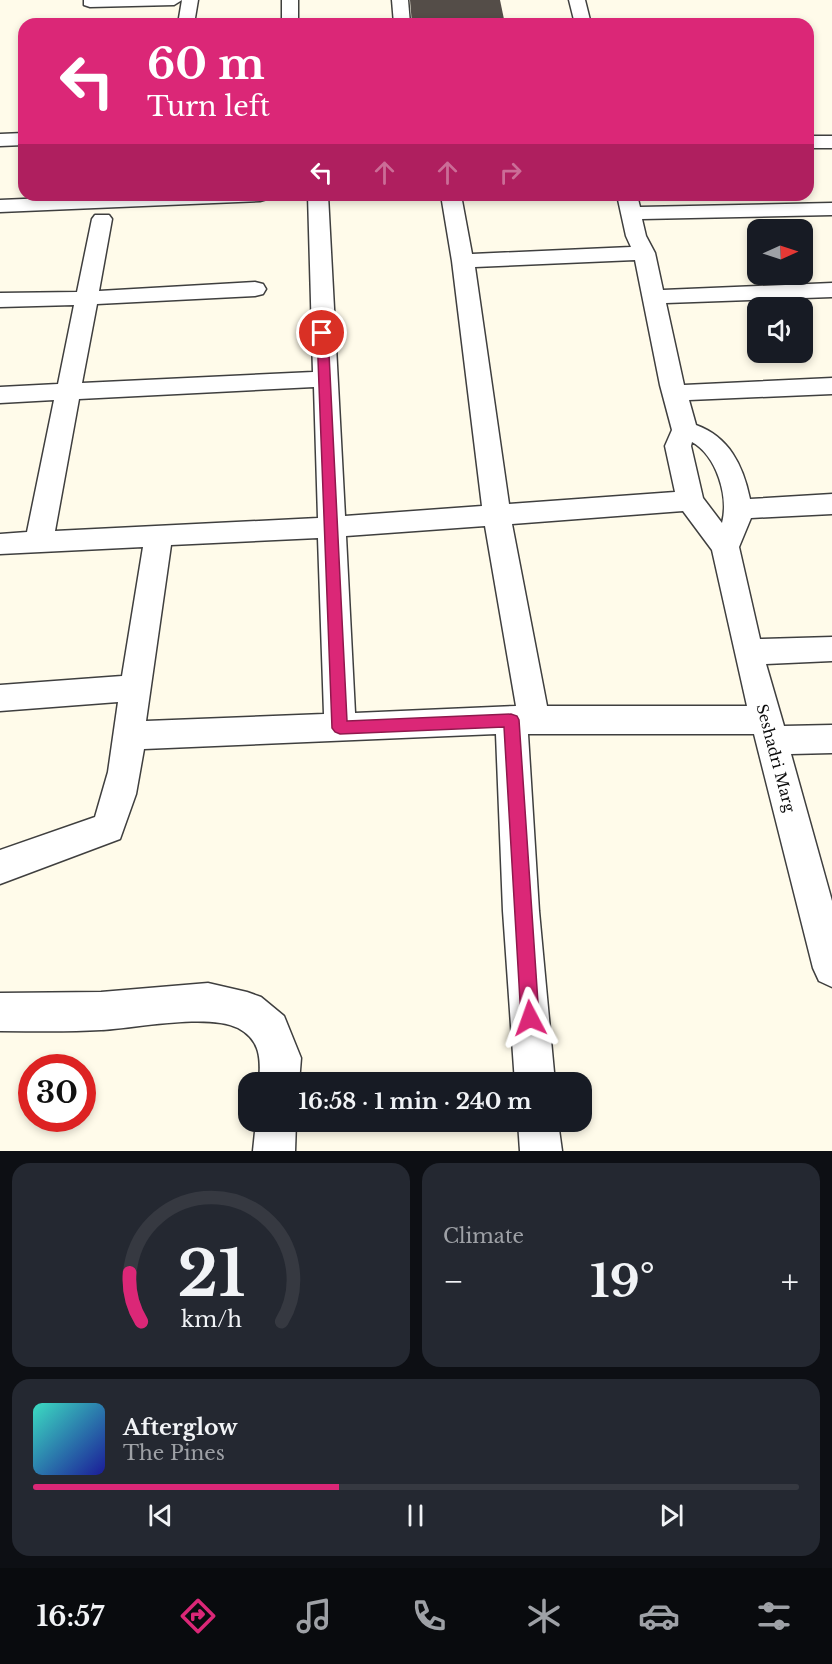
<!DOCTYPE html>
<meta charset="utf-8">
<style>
:root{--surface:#171b24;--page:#242831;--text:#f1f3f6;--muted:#9ea1a6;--line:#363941;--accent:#db2777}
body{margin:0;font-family:"Libre Baskerville",serif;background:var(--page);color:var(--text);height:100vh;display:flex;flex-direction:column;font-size:22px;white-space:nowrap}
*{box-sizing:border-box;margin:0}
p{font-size:20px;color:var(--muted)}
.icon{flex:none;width:33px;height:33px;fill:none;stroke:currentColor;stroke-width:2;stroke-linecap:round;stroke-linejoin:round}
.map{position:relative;height:1151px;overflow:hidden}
.sheet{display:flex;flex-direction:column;gap:12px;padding:12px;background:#0d0f14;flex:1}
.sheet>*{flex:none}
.guide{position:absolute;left:18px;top:18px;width:796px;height:183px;border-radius:18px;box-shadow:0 3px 9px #0003;background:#db2777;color:#fff;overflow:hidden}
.needle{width:39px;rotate:87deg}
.controls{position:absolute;left:747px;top:219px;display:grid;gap:12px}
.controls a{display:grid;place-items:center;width:66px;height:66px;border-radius:12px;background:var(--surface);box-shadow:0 3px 9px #0003;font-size:30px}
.speed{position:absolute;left:18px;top:1054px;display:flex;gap:12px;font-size:30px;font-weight:700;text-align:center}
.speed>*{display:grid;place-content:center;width:78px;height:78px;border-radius:50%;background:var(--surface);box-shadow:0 3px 9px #0003;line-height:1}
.speed .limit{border:9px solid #d22;background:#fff;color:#111}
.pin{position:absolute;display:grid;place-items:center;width:51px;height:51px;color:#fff;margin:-26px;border:3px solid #fff;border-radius:50%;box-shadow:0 2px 6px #0007}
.me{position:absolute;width:66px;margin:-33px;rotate:356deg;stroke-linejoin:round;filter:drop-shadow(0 0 4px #0008)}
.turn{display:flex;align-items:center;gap:21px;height:126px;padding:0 30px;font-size:27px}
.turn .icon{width:78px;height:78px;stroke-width:2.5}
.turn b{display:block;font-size:42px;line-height:51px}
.lanes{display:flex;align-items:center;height:57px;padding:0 30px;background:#0003;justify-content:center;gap:30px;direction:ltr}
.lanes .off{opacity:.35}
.big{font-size:45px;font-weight:800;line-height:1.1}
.sheet .tile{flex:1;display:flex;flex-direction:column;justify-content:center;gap:9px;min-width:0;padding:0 21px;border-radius:18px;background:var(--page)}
.sheet .dial{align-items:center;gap:0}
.dial svg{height:156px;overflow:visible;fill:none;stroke:var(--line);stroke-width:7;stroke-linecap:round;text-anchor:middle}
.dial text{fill:var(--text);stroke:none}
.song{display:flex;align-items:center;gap:18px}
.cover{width:72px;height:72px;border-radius:9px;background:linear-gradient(135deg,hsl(170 70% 55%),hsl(240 70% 35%))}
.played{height:6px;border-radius:3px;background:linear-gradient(90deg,var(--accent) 40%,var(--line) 40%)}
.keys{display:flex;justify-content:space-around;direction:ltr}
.heat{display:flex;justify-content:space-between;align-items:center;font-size:33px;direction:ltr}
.sheet .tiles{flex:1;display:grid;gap:12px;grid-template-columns:1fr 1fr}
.tile:last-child{grid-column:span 2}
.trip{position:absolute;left:238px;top:1072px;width:354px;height:60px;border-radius:18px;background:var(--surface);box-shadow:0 3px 9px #0003;font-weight:800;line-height:60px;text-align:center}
.dock{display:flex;height:96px;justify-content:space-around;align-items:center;background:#090b0e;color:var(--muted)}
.dock .icon{width:42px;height:42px}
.dock .selected{color:var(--accent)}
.dock b{font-size:27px;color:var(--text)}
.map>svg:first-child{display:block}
</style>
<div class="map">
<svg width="832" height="1151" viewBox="0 0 832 1151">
<rect width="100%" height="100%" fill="#fffbea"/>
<path fill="#544d48" d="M410,0H500L505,24H412Z"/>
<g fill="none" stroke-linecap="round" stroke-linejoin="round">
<defs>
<g id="minor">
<path d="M84,0H182L174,5L90,7L84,5Z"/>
<path d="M182,0H198L194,24H178Z"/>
<rect x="282" y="0" width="16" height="24"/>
<path d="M392,0H408L410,24H394Z"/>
<path d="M569,0H585L591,24H575Z"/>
<path d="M24,133V145L0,146V134Z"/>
<rect x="808" y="136" width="24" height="12"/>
<path d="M118,195H270L267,199L260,201L0,212V200Z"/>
<path d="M308,195H328L345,516L482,506L452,261L441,195H461L472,254L631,247L626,236L617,195H637L640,207L832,203V215L642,219L646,236L655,253L663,290L832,283V297L666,303L684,385L832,378V394L689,400L696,425C729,437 743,465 750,499L832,494V514L751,518L739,547L760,639L832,637V661L766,664L784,726L832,725V753L791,754L832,901V987L819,981L813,968L754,734H528L539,911L555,1083H515L503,911L496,734L144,749L136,794L120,839L0,884V850L95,817L108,772L118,702L0,711V685L122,676L143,547L0,554V534L27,532L54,400L0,403V387L58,384L74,305L0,307V293L77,292L92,219L95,215H109L112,219L99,291L255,282L263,284L266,289L263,294L255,296L97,304L82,383L313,372ZM635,260L660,385L672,430L665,446L675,492L509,504L475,267ZM314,387L318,518L55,531L79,399ZM692,442C717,456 729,497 722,523L703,498L691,446ZM683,511L712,550L747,706H547L512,524ZM485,526L516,706L355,713L346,536ZM318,538L324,714L146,721L171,545Z"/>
<path d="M208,983L247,992L261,997L284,1016L301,1058L299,1083H259C261,1060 261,1040 238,1028C208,1013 136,1028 101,1030C68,1032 34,1031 0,1031V993L101,992Z"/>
<path d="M256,1122H296L295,1151H253Z"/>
<path d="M518,1122H558L562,1151H520Z"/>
</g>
</defs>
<use href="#minor" stroke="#3f3f3f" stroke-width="3"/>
<use href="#minor" fill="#fff" fill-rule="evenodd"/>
</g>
<path fill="#db2777" stroke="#8e194d" stroke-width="1.5" d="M322,329L328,333L347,721L511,714L517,716L519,720L539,1018L536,1025L530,1028L523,1025L521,1018L504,727L340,734L335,732L332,728L317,333Z"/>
<g text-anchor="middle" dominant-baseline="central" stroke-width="6" stroke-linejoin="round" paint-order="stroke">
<g font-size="15" fill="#0c0c0c" stroke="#fff">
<text transform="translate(776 758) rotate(75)">Seshadri Marg</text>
</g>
</g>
</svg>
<div class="controls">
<a><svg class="needle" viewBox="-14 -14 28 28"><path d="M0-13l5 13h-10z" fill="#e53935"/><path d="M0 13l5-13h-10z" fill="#9ea1a6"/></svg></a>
<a><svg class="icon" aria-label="sound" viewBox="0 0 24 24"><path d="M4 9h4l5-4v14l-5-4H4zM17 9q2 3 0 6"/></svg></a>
</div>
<div class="speed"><div class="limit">30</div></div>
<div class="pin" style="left:322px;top:333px;background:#d93025"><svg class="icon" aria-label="arrive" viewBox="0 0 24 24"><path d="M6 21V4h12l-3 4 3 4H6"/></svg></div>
<svg class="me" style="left:530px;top:1018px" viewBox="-20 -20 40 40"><path d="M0-17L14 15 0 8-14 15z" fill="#db2777" stroke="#fff" stroke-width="4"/></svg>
<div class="trip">16:58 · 1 min · 240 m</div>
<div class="guide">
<div class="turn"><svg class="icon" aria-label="left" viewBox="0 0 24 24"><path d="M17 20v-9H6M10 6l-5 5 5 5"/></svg><div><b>60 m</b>Turn left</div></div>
<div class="lanes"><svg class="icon" aria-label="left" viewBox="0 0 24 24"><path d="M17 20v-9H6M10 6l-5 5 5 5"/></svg><svg class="icon off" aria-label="ahead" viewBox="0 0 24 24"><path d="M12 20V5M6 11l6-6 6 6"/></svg><svg class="icon off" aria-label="ahead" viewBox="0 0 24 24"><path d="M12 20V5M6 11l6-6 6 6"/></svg><svg class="icon off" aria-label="right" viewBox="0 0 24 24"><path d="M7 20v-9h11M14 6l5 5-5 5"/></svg></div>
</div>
</div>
<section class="sheet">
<div class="tiles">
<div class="tile dial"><svg viewBox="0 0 100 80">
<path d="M14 69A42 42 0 1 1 86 69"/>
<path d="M14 69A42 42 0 0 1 8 44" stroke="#db2777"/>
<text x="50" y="56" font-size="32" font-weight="700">21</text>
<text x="50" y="72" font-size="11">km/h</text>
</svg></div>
<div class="tile"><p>Climate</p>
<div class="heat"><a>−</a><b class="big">19°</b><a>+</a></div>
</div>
<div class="tile">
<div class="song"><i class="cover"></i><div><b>Afterglow</b><p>The Pines</p></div></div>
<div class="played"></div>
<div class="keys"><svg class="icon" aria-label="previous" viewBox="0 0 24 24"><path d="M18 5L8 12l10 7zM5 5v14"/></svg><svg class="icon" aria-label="pause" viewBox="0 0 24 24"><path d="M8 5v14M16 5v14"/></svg><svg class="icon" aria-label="next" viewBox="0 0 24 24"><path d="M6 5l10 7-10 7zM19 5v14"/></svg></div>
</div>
</div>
</section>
<nav class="dock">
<b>16:57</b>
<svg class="icon selected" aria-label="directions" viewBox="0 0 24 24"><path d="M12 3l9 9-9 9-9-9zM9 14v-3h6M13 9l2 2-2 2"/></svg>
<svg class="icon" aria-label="music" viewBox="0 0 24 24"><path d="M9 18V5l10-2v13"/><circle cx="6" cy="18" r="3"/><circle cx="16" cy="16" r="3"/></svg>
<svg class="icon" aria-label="phone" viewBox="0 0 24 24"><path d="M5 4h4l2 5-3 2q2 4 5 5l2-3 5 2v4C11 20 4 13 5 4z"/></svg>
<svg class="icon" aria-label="climate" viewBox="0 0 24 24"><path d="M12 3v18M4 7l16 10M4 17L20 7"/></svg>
<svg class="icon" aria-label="car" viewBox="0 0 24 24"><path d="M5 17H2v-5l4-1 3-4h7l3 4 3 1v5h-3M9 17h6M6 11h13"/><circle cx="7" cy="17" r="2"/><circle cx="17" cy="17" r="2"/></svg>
<svg class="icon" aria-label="filters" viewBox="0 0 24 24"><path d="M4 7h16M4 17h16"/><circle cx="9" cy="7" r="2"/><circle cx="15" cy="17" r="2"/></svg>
</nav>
